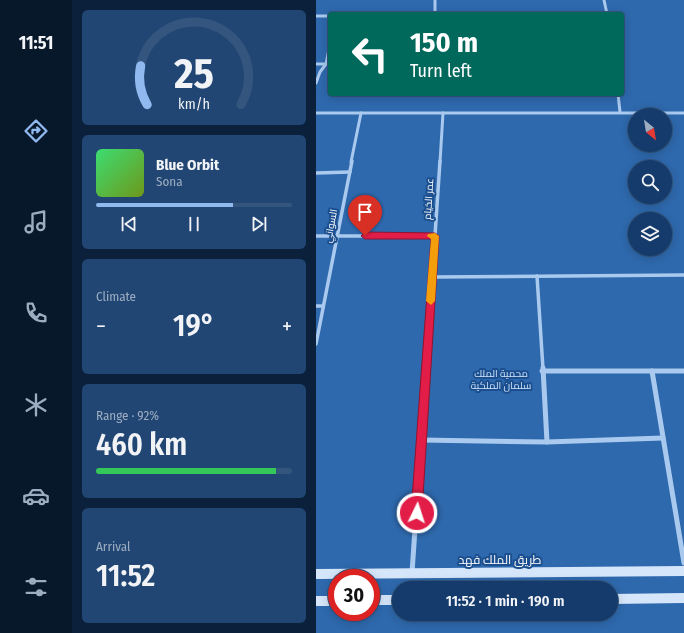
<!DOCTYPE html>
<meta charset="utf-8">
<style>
:root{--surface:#143b6b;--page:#214673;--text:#f1f3f6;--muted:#9dadc1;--line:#33557e;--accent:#90b9f0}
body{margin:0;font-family:"Fira Sans Condensed",Cairo,sans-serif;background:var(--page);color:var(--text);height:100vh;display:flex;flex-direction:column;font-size:15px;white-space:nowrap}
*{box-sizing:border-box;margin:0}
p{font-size:13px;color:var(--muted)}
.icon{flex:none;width:22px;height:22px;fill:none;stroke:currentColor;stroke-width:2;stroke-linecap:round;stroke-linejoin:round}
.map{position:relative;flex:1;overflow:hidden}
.details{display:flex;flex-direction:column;gap:10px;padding:10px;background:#0b203b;width:244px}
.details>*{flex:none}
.banner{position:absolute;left:12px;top:12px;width:296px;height:84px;border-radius:4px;box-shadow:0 2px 10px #0003,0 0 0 1px var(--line);background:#00695c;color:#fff;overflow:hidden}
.needle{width:26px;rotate:150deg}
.fabs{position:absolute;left:312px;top:108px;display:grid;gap:8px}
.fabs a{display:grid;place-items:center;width:44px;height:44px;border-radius:50%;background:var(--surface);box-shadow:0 2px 10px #0003,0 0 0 1px var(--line);font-size:20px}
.speed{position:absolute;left:12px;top:569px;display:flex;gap:8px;font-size:20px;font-weight:700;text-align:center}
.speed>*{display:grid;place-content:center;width:52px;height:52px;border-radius:50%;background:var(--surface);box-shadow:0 2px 10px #0003,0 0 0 1px var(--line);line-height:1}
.speed .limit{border:6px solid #d22;background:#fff;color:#111}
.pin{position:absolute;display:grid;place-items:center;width:34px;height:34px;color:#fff;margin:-41px -17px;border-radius:50% 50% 50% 0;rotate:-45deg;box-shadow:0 0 4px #0007}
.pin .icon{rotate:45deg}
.me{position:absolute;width:44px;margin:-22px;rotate:4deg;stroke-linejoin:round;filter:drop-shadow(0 0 3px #0008)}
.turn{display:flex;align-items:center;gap:14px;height:84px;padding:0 16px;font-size:18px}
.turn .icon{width:52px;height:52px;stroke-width:2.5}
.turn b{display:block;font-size:28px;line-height:34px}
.big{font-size:30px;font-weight:600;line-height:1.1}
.details .tile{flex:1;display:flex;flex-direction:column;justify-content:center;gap:6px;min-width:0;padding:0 14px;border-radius:6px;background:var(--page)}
.details .dial{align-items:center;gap:0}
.dial svg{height:104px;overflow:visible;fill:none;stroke:var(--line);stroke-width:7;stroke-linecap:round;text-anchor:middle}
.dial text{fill:var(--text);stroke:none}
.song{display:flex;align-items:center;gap:12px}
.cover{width:48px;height:48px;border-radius:6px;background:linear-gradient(135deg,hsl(140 70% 55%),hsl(80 70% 35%))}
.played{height:4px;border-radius:2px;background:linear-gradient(90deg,var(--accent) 70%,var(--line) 70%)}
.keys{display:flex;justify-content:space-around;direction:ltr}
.heat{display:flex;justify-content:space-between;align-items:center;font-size:22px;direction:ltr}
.charge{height:6px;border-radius:3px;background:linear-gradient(90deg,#34c759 92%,var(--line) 0)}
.trip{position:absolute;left:76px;top:581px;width:226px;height:40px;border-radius:20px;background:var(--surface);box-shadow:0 2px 10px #0003,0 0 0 1px var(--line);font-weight:600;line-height:40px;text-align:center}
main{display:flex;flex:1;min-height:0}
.tab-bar{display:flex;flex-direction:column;width:72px;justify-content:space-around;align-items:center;background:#08182b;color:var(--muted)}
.tab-bar .icon{width:28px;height:28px}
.tab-bar .selected{color:var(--accent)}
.tab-bar b{font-size:18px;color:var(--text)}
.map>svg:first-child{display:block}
</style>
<main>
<nav class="tab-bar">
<b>11:51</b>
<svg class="icon selected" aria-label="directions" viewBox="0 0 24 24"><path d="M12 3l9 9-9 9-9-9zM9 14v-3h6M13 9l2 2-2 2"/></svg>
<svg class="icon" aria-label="music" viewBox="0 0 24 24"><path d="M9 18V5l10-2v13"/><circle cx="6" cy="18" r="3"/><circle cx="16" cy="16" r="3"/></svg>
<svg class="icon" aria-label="phone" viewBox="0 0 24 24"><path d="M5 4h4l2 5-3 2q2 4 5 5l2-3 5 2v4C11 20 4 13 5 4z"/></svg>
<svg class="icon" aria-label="climate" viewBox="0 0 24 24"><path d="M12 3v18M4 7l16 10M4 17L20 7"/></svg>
<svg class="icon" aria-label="car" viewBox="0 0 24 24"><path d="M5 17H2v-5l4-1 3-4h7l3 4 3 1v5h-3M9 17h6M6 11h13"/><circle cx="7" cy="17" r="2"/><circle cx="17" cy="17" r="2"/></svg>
<svg class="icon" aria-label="filters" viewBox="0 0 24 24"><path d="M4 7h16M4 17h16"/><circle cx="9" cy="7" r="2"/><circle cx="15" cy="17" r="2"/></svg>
</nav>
<section class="details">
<div class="tile dial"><svg viewBox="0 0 100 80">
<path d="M14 69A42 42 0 1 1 86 69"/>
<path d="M14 69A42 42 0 0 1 9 39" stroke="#90b9f0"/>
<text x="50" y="56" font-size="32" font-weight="700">25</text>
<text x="50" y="72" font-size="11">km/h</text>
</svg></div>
<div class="tile">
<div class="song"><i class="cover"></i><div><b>Blue Orbit</b><p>Sona</p></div></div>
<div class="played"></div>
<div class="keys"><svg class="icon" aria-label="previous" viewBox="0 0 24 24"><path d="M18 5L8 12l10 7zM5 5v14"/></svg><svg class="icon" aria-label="pause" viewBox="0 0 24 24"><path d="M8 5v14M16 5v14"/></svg><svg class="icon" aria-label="next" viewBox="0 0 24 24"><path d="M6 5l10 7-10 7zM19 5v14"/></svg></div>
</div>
<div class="tile"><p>Climate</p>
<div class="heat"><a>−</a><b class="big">19°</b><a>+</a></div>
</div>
<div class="tile"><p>Range · 92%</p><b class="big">460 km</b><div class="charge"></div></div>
<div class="tile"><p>Arrival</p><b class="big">11:52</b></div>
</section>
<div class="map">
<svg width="368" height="633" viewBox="0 0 368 633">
<rect width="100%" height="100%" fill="#1b4f8f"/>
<path fill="#2e69ad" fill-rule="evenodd" d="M0,0H368V633H0ZM14,14H306V94H14ZM319,115H349V145H319ZM319,167H349V197H319ZM319,219H349V249H319ZM21,578H55V612H21ZM83,588H295V614H83Z"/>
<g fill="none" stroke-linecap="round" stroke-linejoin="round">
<g stroke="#a9c9ee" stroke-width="3">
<path d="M119,0V14"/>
<path d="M288,0L291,14"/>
<path d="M0,16H14"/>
<path d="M0,64H14"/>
<path d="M0,83L4,72L10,64L14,44"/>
<path d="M302,94L304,112"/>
<path d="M0,113H368"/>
<path d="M35,162L45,113"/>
<path d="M124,162L127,113"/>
</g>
<g stroke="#a9c9ee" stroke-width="3.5">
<path d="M0,173L34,172"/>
<path d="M0,236H119"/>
<path d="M221,276L227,369"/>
<path d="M116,277L368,275"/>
<path d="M0,306H7"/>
<path d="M0,344L36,161"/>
<path d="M110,369L124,161"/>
</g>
<g stroke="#a9c9ee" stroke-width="5">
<path d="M227,368L231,442"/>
<path d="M226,371H368"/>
<path d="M336,371L368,563"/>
<path d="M105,440L231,442L347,438"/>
<path d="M96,573L110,368"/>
</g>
<g fill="#d6e6fa" fill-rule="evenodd">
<path d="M368,566V576L0,579V569Z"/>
<path d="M368,593V603L295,604V594Z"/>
<rect x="55" y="595" width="28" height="10"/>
<rect x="0" y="596" width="21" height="10"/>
</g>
</g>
<path fill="#e11d48" stroke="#92132f" d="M49,232L119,233L123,236L106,513L105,517L101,519L97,517L95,513L115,239H49L45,236Z"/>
<path fill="#f59e0b" d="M119,233L123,236L119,301L115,305L110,301L115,239L111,236L112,234Z"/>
<g text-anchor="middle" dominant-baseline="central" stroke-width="4" stroke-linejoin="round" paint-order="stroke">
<g font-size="10" fill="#fff" stroke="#1b4f8f">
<text transform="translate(113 199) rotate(-86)">عمر الخيام</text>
<text transform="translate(15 226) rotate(-79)">السواني</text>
</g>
<g font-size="10" fill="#cfe3fa" stroke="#1b4f8f">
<text x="185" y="374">محمية الملك<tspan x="185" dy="12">سلمان الملكية</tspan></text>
</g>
<g font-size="12" fill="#fff" stroke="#1b4f8f">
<text x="184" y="560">طريق الملك فهد</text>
</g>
</g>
</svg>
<div class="fabs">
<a><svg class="needle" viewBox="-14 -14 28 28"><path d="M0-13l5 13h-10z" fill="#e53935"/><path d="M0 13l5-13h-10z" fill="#9dadc1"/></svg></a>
<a><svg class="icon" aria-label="search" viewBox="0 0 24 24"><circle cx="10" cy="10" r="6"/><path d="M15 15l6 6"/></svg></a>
<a><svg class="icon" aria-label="layers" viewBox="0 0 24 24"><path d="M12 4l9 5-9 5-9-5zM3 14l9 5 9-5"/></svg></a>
</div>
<div class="speed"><div class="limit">30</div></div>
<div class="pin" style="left:49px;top:236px;background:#d93025"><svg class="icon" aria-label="arrive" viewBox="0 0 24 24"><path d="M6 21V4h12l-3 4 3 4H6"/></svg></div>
<svg class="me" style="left:101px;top:513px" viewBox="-20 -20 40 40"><circle r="17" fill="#e11d48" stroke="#fff" stroke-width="3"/><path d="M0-11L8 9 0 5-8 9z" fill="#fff"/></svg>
<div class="trip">11:52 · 1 min · 190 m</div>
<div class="banner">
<div class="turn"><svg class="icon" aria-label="left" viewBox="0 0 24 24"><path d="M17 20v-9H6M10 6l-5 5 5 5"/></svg><div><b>150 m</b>Turn left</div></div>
</div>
</div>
</main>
